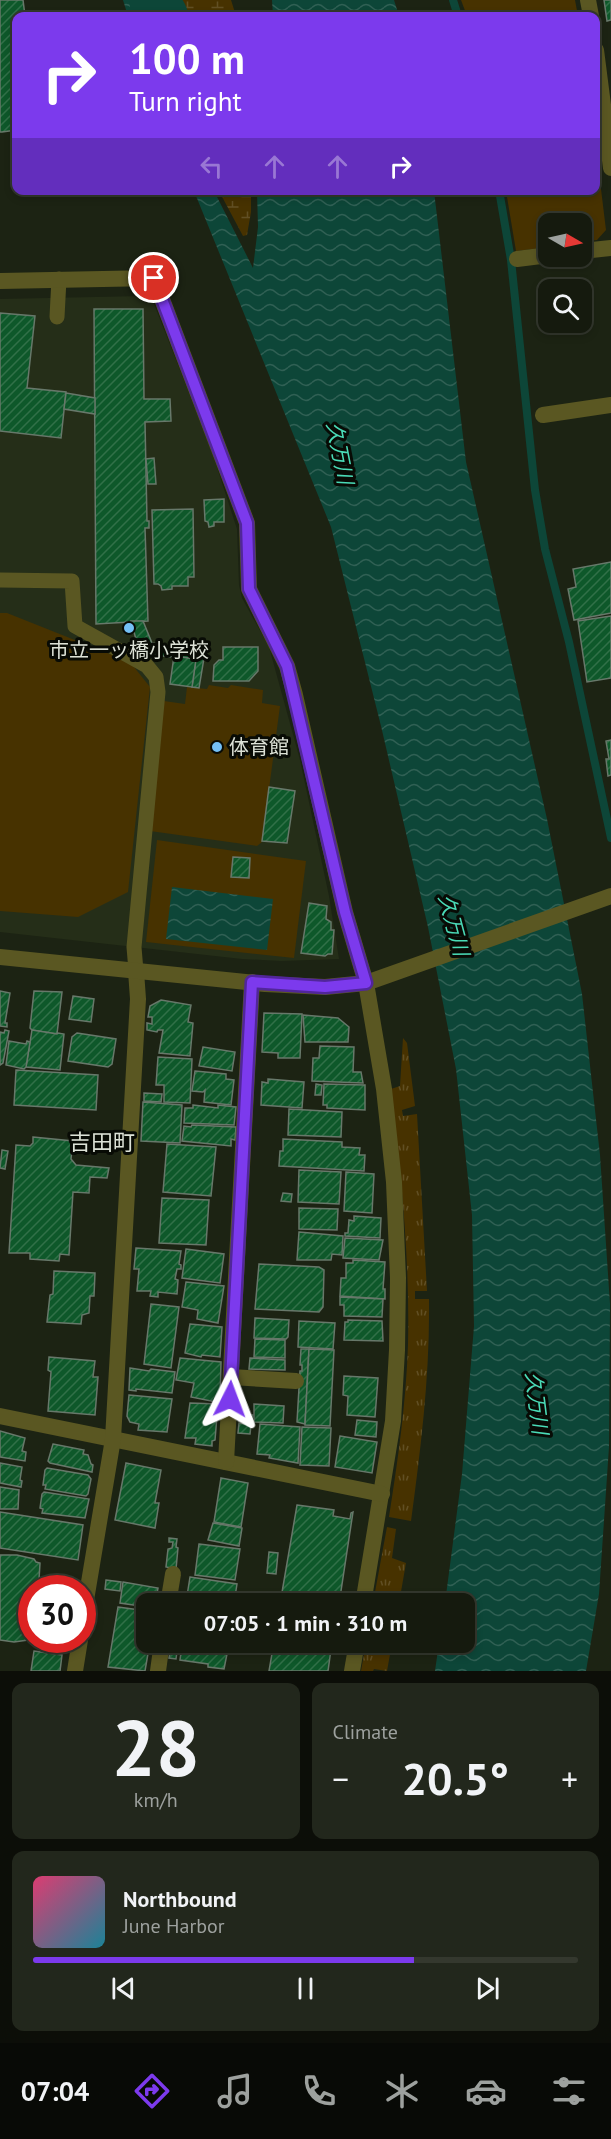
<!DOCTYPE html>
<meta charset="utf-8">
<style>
:root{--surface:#151a0e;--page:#22271c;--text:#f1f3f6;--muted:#9da19e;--line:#34382e;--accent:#7c3aed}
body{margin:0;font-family:"PT Sans","Noto Sans JP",sans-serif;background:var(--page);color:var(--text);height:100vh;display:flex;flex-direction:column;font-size:22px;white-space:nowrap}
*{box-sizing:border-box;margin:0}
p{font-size:20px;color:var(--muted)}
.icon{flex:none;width:33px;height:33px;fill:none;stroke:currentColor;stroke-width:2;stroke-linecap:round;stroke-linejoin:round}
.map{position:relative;height:1671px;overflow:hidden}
.drawer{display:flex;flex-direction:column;gap:12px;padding:12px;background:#0c0e08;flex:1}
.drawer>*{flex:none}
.banner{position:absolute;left:12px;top:12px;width:588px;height:183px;border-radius:12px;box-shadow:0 3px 9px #0003,0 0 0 2px var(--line);background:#7c3aed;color:#fff;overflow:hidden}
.needle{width:39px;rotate:99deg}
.controls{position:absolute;left:538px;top:213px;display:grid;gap:12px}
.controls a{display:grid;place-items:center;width:54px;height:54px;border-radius:12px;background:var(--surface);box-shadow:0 3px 9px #0003,0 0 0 2px var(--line);font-size:30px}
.speed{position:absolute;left:18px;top:1575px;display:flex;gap:12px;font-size:30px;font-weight:700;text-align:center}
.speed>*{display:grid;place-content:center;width:78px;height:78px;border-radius:50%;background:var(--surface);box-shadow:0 3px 9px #0003,0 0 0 2px var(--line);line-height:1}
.speed .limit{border:9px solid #d22;background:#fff;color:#111}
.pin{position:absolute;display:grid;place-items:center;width:51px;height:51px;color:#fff;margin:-26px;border:3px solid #fff;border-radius:50%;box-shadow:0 2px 6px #0007}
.me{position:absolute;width:66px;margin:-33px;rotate:3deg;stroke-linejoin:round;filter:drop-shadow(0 0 4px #0008)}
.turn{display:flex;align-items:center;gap:21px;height:126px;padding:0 18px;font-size:27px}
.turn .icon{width:78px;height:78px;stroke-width:2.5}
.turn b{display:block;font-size:42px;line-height:51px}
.lanes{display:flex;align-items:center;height:57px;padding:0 18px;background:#0003;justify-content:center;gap:30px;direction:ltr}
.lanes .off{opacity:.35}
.big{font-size:45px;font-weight:600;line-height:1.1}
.drawer .card{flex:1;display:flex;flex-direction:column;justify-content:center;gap:9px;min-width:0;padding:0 21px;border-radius:12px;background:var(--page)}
.drawer .dial{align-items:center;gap:0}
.dial b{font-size:78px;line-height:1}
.song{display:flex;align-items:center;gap:18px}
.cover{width:72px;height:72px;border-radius:9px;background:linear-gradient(135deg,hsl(340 70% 55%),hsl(190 70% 35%))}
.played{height:6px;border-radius:3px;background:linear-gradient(90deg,var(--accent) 70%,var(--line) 70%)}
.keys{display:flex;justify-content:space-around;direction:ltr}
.heat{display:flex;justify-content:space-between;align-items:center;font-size:33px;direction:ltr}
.drawer .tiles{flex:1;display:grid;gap:12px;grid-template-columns:1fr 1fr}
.card:last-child{grid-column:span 2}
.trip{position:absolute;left:136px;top:1593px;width:339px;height:60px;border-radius:12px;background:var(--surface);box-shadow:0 3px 9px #0003,0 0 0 2px var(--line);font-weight:600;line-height:60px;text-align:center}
.dock{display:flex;height:96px;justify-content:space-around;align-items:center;background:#080a06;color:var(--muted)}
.dock .icon{width:42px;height:42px}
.dock .selected{color:var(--accent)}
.dock b{font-size:27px;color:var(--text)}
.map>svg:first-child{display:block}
</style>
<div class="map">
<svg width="611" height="1671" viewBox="0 0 611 1671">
<defs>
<pattern id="grass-tufts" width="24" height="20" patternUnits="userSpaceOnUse" patternTransform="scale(1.5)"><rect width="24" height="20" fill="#473200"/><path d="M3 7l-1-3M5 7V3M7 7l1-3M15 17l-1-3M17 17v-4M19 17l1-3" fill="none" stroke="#614f24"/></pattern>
<pattern id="wetland-marsh" width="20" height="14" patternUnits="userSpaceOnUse" patternTransform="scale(1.5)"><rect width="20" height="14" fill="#473200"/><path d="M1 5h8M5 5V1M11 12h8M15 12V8" fill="none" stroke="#614f24"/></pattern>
<pattern id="water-waves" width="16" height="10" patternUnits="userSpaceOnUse" patternTransform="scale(1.5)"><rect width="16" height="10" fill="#0d4638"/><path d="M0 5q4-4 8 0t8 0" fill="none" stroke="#306054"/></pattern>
<pattern id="building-hatch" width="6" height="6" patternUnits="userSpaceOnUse" patternTransform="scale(1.5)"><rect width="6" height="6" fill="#0e582a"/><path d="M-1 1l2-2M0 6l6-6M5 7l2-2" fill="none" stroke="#317048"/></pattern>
</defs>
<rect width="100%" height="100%" fill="#1c2313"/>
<path fill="#252e18" d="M143,296L154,304L211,449L237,529L239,585L242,598L269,647L300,760L329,896L339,959L281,961L242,959L0,932V299Z"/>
<g fill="url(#grass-tufts)">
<path d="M403,1038L407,1043L415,1106L402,1110L403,1116L417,1114L427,1291H415V1299H429C430,1374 421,1447 411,1521L389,1517C398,1460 406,1403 408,1345C410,1259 401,1174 391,1089L400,1086Z"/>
<path d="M387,1527L396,1529L392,1558L406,1563L399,1603H373Z"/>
<path d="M366,1643H392L387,1671L374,1669L373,1671H361Z"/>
</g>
<g fill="url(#wetland-marsh)">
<path d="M156,0H231L236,16H160Z"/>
<path d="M219,191H251V212L247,235L243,236Z"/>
</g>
<g fill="#473200">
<path d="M461,0H575L578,16H467Z"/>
<path d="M596,148L606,230L597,240L582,242V224H549V247L516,251L506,191L596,190Z"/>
<path d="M0,613H7L130,662L150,687L128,892L78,917L0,911Z"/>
<path d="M209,685L228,688L231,685L263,690L262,703L280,706L262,842L257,846L150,831L164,701L185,704L187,687L207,689Z"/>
<path d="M157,840L306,861L294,958L146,942Z"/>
</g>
<g fill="url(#water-waves)">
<path d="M123,0H148L151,16H128Z"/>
<path d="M272,0H394L399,16H273Z"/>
<path d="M194,191H214L253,268L258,227L257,191H434L466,462L547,819L582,994L600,1155L610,1304L609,1447L599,1594L586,1671H435L439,1643L465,1642V1604L445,1603L462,1474L474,1326L472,1215L456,1069L428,927L381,726L331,527Z"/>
<path d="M172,887L273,899L267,950L166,939Z"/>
</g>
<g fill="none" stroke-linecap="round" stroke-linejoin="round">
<g stroke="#0d4638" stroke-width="8">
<path d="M453,0L458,16"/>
<path d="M499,190L511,260L535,490L545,549L569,642L611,838"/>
</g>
<path stroke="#0d4638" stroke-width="50" d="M154,0L163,16"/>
</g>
<g fill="url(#building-hatch)" stroke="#67786a" stroke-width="1.5">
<path d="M0,0H23L25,16H16V130L2,132H0Z"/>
<path d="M604,0H611V20L607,21Z"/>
<path d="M94,309H143L144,399H170L171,421L145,422L147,521H149V528H145L148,621L96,624Z"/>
<path d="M0,313L35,316L27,388L66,392L61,438L0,431Z"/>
<path d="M66,393L95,398V414L64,409Z"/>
<path d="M154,458L156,484H148L146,459Z"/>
<path d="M224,499V522H214V526L209,527L208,522L205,521L204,500Z"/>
<path d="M193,509L194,577H188V586H172V589L162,590L161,586L158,584H154L152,510Z"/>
<path d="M611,562V613L574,620L568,589L576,587L573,569Z"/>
<path d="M611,616V678L587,682L578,621Z"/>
<path d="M131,621H143L152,643L205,652L199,688L192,687L196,659L140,654Z"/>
<path d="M223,647H258V671L249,681H213L214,665L219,660H223Z"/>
<path d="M174,656L196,659L192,687L170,684Z"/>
<path d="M611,740V775L608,776L606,759H609L606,741Z"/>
<path d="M269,787L295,791L287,843L262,841Z"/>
<path d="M233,857L250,858L249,878L231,877Z"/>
<path d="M309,903L327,906L326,919L331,922V930H334L332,954H328L325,956L301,953Z"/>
<path d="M0,991L10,993L5,1023H7V1027L0,1026Z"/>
<path d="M34,991L62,992L57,1034L32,1030L30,1028Z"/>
<path d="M73,996L94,999L91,1022L69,1019Z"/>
<path d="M161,1000L191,1005L188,1022L193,1023L190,1056L159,1053L163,1030H158L157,1032L147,1030V1023L152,1024V1017H148L150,1006Z"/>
<path d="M264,1013L302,1014L300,1058H278V1053L262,1052Z"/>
<path d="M303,1015L338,1018L349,1027L348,1042H305Z"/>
<path d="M5,1030L9,1031L3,1063L0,1065V1032L4,1033Z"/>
<path d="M32,1030L57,1034L58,1033L64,1034L60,1070L26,1067Z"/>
<path d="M77,1033L116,1039L112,1064L108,1067L68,1061L72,1037Z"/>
<path d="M9,1041L26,1044L27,1041L30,1042L26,1067L24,1069L6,1065Z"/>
<path d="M320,1046L354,1047L353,1072H361L363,1083L312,1081L313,1058H319Z"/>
<path d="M203,1047L235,1052L232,1071L199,1066Z"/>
<path d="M158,1057L192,1059L190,1103L164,1102V1085H156Z"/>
<path d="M16,1070L98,1075L96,1110L14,1105Z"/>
<path d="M195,1071L226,1074V1079L234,1080L231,1105L204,1102L205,1090L203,1092L192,1091Z"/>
<path d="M268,1079L304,1082L302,1108L261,1105L262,1082L268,1083Z"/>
<path d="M316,1084L322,1085L321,1095H315Z"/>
<path d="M324,1084L365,1085V1110L327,1108V1105H323Z"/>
<path d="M144,1093L162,1094L161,1102L144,1101Z"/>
<path d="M143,1102L182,1105L180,1143L141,1141Z"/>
<path d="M193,1105L218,1108V1105L236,1107L234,1125L184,1123L185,1108H193Z"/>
<path d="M289,1109L342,1112L341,1137L288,1135Z"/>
<path d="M192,1125L236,1127L235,1140L231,1139V1146L182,1141L184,1126L191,1127Z"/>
<path d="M33,1137L73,1141L71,1159L76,1165L109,1168L107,1178L90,1177L89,1193L73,1192L69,1255L60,1254L59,1261L30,1259V1253H9L16,1145L30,1146L33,1143Z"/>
<path d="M283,1139L342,1142V1147L360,1148L359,1155H365L364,1171L279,1166L280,1151H283Z"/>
<path d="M167,1144L216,1147L211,1196L163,1192Z"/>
<path d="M2,1150L8,1151L5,1169L0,1168Z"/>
<path d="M299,1170L341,1172L339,1204L298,1202Z"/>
<path d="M346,1172L374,1174L372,1213L344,1211Z"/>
<path d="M283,1193L292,1194L291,1202L281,1201Z"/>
<path d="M162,1198L209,1200L206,1245L159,1243Z"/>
<path d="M299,1208L338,1209L337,1230L299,1229Z"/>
<path d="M354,1216L381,1218L380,1238L345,1236V1233H348L349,1220L354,1221Z"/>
<path d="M299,1232L343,1236L342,1255L332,1254L331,1260H297Z"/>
<path d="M345,1238L383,1240L379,1260L343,1258Z"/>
<path d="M136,1248L181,1251L179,1264L181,1265V1269H177L175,1279L178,1280L177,1294L158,1292V1297L150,1296L151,1291H137L139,1269H134Z"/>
<path d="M186,1249L224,1254L220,1283L182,1278Z"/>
<path d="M353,1260L385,1262L383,1289H385V1299L340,1296L341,1278H346V1263H353Z"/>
<path d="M259,1264L319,1267L324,1270L323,1307L319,1312L255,1309Z"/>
<path d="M54,1271L95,1273L94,1296H90L89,1313L82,1315L81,1324L47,1322L50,1295L53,1294Z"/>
<path d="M186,1282L224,1286L218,1323L197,1319L198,1310L182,1307Z"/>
<path d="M340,1297L383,1299L382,1317L344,1316V1305H340Z"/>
<path d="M151,1304L179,1307L171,1368L144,1364Z"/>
<path d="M255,1318L289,1320L288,1337L286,1339L254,1338Z"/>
<path d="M348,1320L382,1321L383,1341L344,1340L345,1322H348Z"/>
<path d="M299,1321L335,1323L333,1349L298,1347Z"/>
<path d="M190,1324L222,1327L220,1357L202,1355L201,1357L185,1353Z"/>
<path d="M255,1339L285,1340V1358L254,1357Z"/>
<path d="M301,1349H309L305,1424L297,1422L300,1371H302V1365H300Z"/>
<path d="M309,1349L334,1350L330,1426L305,1425Z"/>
<path d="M49,1357L95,1361L93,1377H98L95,1415L48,1411L51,1372L48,1370Z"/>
<path d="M180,1358L221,1362L220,1399L216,1402L191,1397L194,1383L176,1380Z"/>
<path d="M250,1358L285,1360V1370L249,1369Z"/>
<path d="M130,1368L149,1371L151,1369L175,1372L172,1393L136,1389V1391L129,1390Z"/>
<path d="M344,1376L378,1378L375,1417L347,1415L348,1396L343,1395Z"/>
<path d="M129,1395L172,1399L167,1432L138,1430L139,1424L130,1422L127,1416Z"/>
<path d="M190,1403L218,1404L215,1440L212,1441V1446L195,1444L196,1438H185Z"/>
<path d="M254,1404L284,1406L283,1423L254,1422Z"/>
<path d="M239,1414L253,1415L252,1422L239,1421Z"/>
<path d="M357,1420L377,1422L376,1437L355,1435Z"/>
<path d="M239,1423L251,1425L250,1434L238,1433Z"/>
<path d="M260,1424L300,1427L298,1463L269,1458L270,1455L257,1454Z"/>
<path d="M302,1427L331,1428L329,1466L300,1465Z"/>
<path d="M0,1431L25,1438L22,1451L26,1452L25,1461L0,1457Z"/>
<path d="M340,1436L377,1442L372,1473L335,1467Z"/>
<path d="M53,1444L84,1450L83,1454L88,1455L91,1464L93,1465L92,1472L50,1463L48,1461Z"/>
<path d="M0,1463L22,1467L20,1480L22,1481L21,1487L0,1483Z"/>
<path d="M126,1463L161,1470L155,1503H159L155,1528L115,1520Z"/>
<path d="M47,1468L88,1475L91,1479L88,1494L86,1496L45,1489L46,1485H43L45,1470Z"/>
<path d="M221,1478L248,1483L241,1527L214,1522Z"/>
<path d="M0,1487L19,1490L18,1509H0Z"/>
<path d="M44,1492L89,1499L85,1518L42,1513L43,1509L40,1508L42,1494Z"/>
<path d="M297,1505L334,1510L333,1516L350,1519L351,1513L353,1512L339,1604H280Z"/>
<path d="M0,1512L83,1525L78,1560L0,1548Z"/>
<path d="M213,1523L242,1528L239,1546L208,1540Z"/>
<path d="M169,1538L177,1539L176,1547L178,1548L176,1569L166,1567L168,1549L172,1548L173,1542H169Z"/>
<path d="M199,1544L240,1549L235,1580L195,1575Z"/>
<path d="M269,1552L278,1553L276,1574L267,1573Z"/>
<path d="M0,1555H17L34,1559L36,1562L40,1563L39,1580L50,1582L49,1588H32V1625L28,1640L14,1642L0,1640Z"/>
<path d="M190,1577L237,1584L234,1603L187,1596Z"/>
<path d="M106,1580L121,1582L120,1591L105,1589Z"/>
<path d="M123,1582L158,1588L155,1604H147V1607L120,1603Z"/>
<path d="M118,1607L147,1611V1642H150L145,1671L108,1667Z"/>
<path d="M274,1642H332L328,1671H269Z"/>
<path d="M172,1643L178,1644L176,1659L169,1658Z"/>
<path d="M182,1645L222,1650V1653L227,1654L224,1669L208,1667V1664L180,1660Z"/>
<path d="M34,1651L62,1655L60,1671H31Z"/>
</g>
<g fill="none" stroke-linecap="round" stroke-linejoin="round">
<g stroke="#5a5722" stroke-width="15">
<path d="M57,317L59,279"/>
<path d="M0,580L72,581L75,626L147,666L156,677L158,692L134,947L136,971"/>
</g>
<g stroke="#5a5722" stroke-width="16">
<path d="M588,0L591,16"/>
<path d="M596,50L611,168"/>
<path d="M582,251L611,248"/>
<path d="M517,259L549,255"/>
<path d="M0,281L154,278L247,523L249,589L287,666L295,695L345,912L366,983L384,1089L394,1182L398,1278L397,1350L393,1421L363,1604"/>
<path d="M543,415L611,405"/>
<path d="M231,1377L296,1381"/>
<path d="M0,1416L382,1494"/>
<path d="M226,1462L252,982"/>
<path d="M168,1604L173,1574"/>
<path d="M82,1624L113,1439L138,999L136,971"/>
<path d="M75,1671L80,1640"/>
<path d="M158,1671L162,1642"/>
<path d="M352,1671L357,1642"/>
</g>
<path stroke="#5a5722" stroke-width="16" d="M0,957L265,984L325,987L366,983L611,896"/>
</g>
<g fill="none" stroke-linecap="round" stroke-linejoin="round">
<defs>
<path id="route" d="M154,278L247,523L249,589L287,666L345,912L366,983L325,987L252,982L230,1399"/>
</defs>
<use href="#route" stroke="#51269a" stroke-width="15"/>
<use href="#route" stroke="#7c3aed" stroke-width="10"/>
</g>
<g fill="#74c0f6" stroke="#080b05" stroke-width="2">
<circle cx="129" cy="628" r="6"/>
<circle cx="217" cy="747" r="6"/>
</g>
<g text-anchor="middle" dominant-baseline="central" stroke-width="6" stroke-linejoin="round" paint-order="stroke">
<g font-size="20" fill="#dde2d7" stroke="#080b05">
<text x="129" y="650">市立一ッ橋小学校</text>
<text x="229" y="747" text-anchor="start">体育館</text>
</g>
<g font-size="21" font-style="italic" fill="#4adbb7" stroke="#080b05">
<text transform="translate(340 453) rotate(79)">久万川</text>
<text transform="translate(454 925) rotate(75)">久万川</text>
<text transform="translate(537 1403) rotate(83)">久万川</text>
</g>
<g font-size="22" fill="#dde2d7" stroke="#080b05">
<text x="102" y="1142">吉田町</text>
</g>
</g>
</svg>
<div class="controls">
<a><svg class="needle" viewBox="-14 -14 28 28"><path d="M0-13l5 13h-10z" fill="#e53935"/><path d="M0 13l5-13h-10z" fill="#9da19e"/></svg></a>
<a><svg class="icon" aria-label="search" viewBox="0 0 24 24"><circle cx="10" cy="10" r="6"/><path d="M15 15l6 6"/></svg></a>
</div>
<div class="speed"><div class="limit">30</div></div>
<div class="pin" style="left:154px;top:278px;background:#d93025"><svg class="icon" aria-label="arrive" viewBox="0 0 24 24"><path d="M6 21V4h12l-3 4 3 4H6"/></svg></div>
<svg class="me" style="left:230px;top:1399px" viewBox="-20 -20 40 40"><path d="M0-17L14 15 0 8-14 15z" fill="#7c3aed" stroke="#fff" stroke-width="4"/></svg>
<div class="trip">07:05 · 1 min · 310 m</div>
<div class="banner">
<div class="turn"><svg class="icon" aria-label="right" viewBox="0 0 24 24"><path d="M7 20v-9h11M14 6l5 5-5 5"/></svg><div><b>100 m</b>Turn right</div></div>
<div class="lanes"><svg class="icon off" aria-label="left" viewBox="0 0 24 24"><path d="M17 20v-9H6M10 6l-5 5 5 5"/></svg><svg class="icon off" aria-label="ahead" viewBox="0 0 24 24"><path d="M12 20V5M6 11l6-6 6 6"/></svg><svg class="icon off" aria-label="ahead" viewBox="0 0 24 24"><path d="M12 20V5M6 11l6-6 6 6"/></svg><svg class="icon" aria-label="right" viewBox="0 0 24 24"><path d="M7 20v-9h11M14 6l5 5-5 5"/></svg></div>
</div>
</div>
<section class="drawer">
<div class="tiles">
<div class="card dial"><b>28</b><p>km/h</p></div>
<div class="card"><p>Climate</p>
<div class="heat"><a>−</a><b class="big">20.5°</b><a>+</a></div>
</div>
<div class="card">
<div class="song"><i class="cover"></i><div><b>Northbound</b><p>June Harbor</p></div></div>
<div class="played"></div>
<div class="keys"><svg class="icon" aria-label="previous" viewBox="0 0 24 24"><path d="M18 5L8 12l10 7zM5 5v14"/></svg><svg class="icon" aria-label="pause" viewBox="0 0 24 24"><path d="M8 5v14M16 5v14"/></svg><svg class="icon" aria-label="next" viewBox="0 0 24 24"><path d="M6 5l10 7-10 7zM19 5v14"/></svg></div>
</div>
</div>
</section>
<nav class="dock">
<b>07:04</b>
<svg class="icon selected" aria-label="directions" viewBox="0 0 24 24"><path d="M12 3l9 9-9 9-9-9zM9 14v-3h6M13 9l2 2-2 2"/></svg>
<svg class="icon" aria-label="music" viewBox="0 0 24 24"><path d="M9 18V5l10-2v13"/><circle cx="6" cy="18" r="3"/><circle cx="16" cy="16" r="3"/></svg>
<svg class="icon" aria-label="phone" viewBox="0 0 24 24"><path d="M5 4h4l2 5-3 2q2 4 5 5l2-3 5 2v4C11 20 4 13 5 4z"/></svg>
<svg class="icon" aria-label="climate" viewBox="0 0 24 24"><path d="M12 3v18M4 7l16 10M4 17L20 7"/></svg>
<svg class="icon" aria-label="car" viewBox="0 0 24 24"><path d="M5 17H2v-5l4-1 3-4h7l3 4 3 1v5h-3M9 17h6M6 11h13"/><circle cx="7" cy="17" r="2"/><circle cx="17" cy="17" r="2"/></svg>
<svg class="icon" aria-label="filters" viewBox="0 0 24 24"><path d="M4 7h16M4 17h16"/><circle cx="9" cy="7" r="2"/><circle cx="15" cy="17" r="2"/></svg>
</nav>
